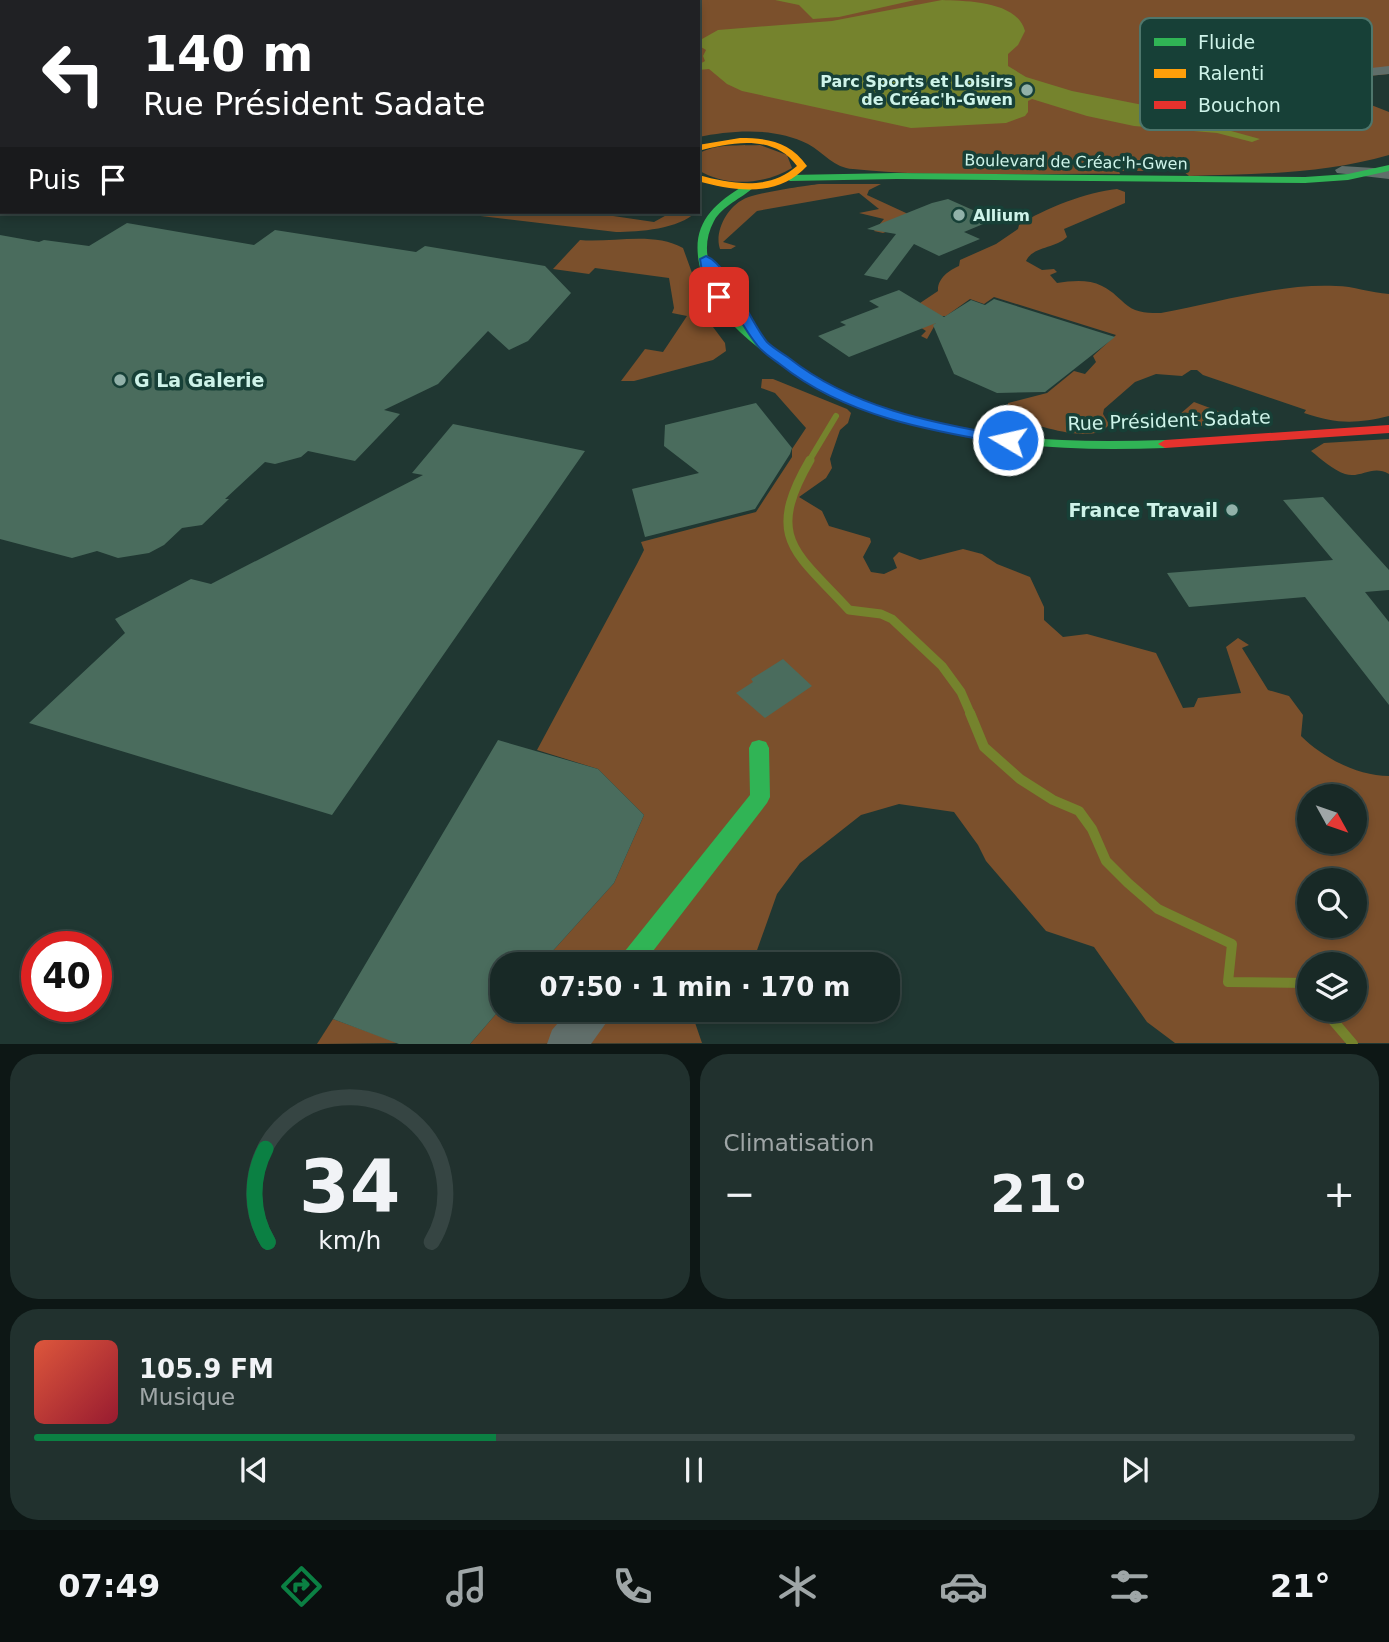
<!DOCTYPE html>
<html lang="fr">
<meta charset="utf-8">
<style>
:root{--surface:#182926;--page:#21312e;--text:#f1f3f6;--muted:#9fa6a7;--line:#364543;--accent:#0b8043}
body{margin:0;font-family:"DejaVu Sans",sans-serif;background:var(--page);color:var(--text);height:100vh;display:flex;flex-direction:column;font-size:26px;white-space:nowrap}
*{box-sizing:border-box;margin:0}
p{font-size:23px;color:var(--muted)}
.icon{flex:none;width:38px;height:38px;fill:none;stroke:currentColor;stroke-width:2;stroke-linecap:round;stroke-linejoin:round}
.map{position:relative;height:1044px;overflow:hidden}
.side{display:flex;flex-direction:column;gap:10px;padding:10px;background:#0d1715;flex:1}
.side>*{flex:none}
.banner{position:absolute;left:0px;top:0px;width:700px;height:214px;box-shadow:0 4px 10px #0003,0 0 0 2px var(--line);background:#202124;color:#fff;overflow:hidden}
.needle{width:46px;rotate:130deg}
.tools{position:absolute;left:1297px;top:784px;display:grid;gap:14px}
.tools a{display:grid;place-items:center;width:70px;height:70px;border-radius:50%;background:var(--surface);box-shadow:0 4px 10px #0003,0 0 0 2px var(--line);font-size:35px}
.speed{position:absolute;left:21px;top:931px;display:flex;gap:14px;font-size:35px;font-weight:700;text-align:center}
.speed>*{display:grid;place-content:center;width:91px;height:91px;border-radius:50%;background:var(--surface);box-shadow:0 4px 10px #0003,0 0 0 2px var(--line);line-height:1}
.speed .limit{border:10px solid #d22;background:#fff;color:#111}
.pin{position:absolute;display:grid;place-items:center;width:60px;height:60px;color:#fff;margin:-30px;border-radius:14px;box-shadow:0 4px 10px #0006}
.me{position:absolute;width:77px;margin:-38px;rotate:279deg;stroke-linejoin:round;filter:drop-shadow(0 0 5px #0008)}
.turn{display:flex;align-items:center;gap:24px;height:147px;padding:0 28px;font-size:32px}
.turn .icon{width:91px;height:91px;stroke-width:2.5}
.turn b{display:block;font-size:49px;line-height:60px}
.then{display:flex;align-items:center;height:66px;padding:0 28px;background:#0003;gap:14px;font-size:26px}
.big{font-size:52px;font-weight:600;line-height:1.1}
.side .widget{flex:1;display:flex;flex-direction:column;justify-content:center;gap:10px;min-width:0;padding:0 24px;border-radius:28px;background:var(--page)}
.side .dial{align-items:center;gap:0}
.dial svg{height:182px;overflow:visible;fill:none;stroke:var(--line);stroke-width:7;stroke-linecap:round;text-anchor:middle}
.dial text{fill:var(--text);stroke:none}
.song{display:flex;align-items:center;gap:21px}
.cover{width:84px;height:84px;border-radius:10px;background:linear-gradient(135deg,hsl(10 70% 55%),hsl(350 70% 35%))}
.played{height:7px;border-radius:4px;background:linear-gradient(90deg,var(--accent) 35%,var(--line) 35%)}
.keys{display:flex;justify-content:space-around;direction:ltr}
.heat{display:flex;justify-content:space-between;align-items:center;font-size:38px;direction:ltr}
.side .tiles{flex:1;display:grid;gap:10px;grid-template-columns:1fr 1fr}
.widget:last-child{grid-column:span 2}
.trip{position:absolute;left:490px;top:952px;width:410px;height:70px;border-radius:28px;background:var(--surface);box-shadow:0 4px 10px #0003,0 0 0 2px var(--line);font-weight:600;line-height:70px;text-align:center}
.tab-bar{display:flex;height:112px;justify-content:space-around;align-items:center;background:#0a100f;color:var(--muted)}
.tab-bar .icon{width:49px;height:49px}
.tab-bar .active{color:var(--accent)}
.tab-bar b{font-size:32px;color:var(--text)}
.map>svg:first-child{display:block}
</style>
<div class="map">
<svg width="1389" height="1044" viewBox="0 0 1389 1044">
<rect width="100%" height="100%" fill="#203732"/>
<g fill="#7b502c" fill-rule="evenodd">
<path d="M7,0H604L615,2H6Z"/>
<path d="M639,0H1389V74L1358,77L1356,99L1389,112V155C1323,174 1258,174 1189,176L1183,171H1119L1120,174C1031,173 941,178 853,169C834,168 824,153 808,144C775,127 733,130 698,137V2H636Z"/>
<path d="M760,145L787,155L792,168C766,184 727,188 698,170V154C716,143 740,146 760,145Z"/>
<path d="M819,184H881L869,190L867,195L919,219L883,233L874,231L884,219L859,213L879,209L859,193L757,211L723,242L736,246L731,249H720C714,232 727,207 744,199C755,193 804,186 819,184Z"/>
<path d="M1117,189L1125,192V203L1064,229L1067,237C1055,249 1033,246 1026,261L1042,270L1054,269L1057,272L1050,275L1057,283C1072,281 1088,279 1102,286C1114,292 1119,299 1128,306C1136,313 1151,313 1161,313C1215,303 1281,283 1336,286C1353,286 1371,293 1389,294V416C1356,424 1336,424 1304,413L1306,410L1203,375L1197,370H1191L1182,376L1156,374L1135,382L1104,409L1103,414L1109,424C1096,448 1027,422 1007,415L1008,403L1047,393L1074,371L1085,374L1096,362L1093,356L1116,335L994,297L984,304L970,299L946,316H940L927,339L921,336L926,331L917,325L920,303L938,291C937,279 949,270 959,266L960,260L996,244L1018,229L1019,225C1045,208 1087,192 1117,189Z"/>
<path d="M447,212H586L654,222L672,212H696C679,229 639,232 616,232Z"/>
<path d="M580,240C612,243 653,231 683,248L700,295L699,303L710,317L707,319L725,343L726,351L713,360L634,381H621L645,349L663,352L687,316L672,313L674,308L669,278L595,268L589,274L553,269Z"/>
<path d="M762,379H773L847,409L851,413L848,423L840,430L830,459L832,468L826,478L799,497L822,511L829,526L870,538L871,542L863,557L871,572L884,574L897,568L893,558L899,552L920,560L963,549L982,554L997,564L1030,577L1044,607V620L1063,637L1087,634L1156,653L1183,708L1194,707L1198,698L1241,693L1226,647L1238,638L1249,645L1242,648L1268,690L1289,696L1303,715L1301,736C1323,758 1358,776 1389,776V1043H1175L1147,1022L1094,947L1046,931L986,861L978,845L954,812L899,804L861,815L800,863L777,894L756,953L736,964H541L614,883L644,815L598,769L537,750L637,564L644,550L641,542L756,512L792,457V449L806,428L775,393L761,388ZM1309,796H1354V842H1309ZM1309,880H1354V926H1309ZM1309,964H1354V1010H1309Z"/>
<path d="M1194,402L1250,423L1258,415L1267,422L1148,429L1144,427L1147,419L1165,427Z"/>
<path d="M1389,439V474C1372,464 1361,479 1345,474C1333,470 1321,459 1311,451L1324,443Z"/>
<path d="M502,1007V1010H695L692,1014L702,1043L470,1044Z"/>
<path d="M333,1019L399,1043L317,1044Z"/>
</g>
<g fill="#75832d">
<path d="M7,0H346L6,2Z"/>
<path d="M775,0H915L839,17L813,19L799,5Z"/>
<path d="M942,0C967,1 1017,1 1025,31L1018,45L1008,54V66L1026,77L1072,91L1143,105L1212,109L1183,115L1184,118L1260,139L1252,142L1217,133L1134,126L1087,116L1032,99L1028,101V112L1025,116L1006,123L911,128L742,91L727,84L709,69L698,70V65L705,61L703,56L706,50L701,47L702,39L718,30L832,21Z"/>
</g>
<g fill="none" stroke-linecap="round" stroke-linejoin="round">
<path stroke="#75832d" stroke-width="6" d="M809,461L836,416"/>
<path stroke="#75832d" stroke-width="9" d="M810,460C764,539 796,552 849,610L881,614L892,619L942,666L961,692L971,715"/>
<g stroke="#75832d" stroke-width="10">
<path d="M970,713L984,747L1020,779L1053,800L1079,811L1092,829L1106,861L1128,883L1158,909L1232,944L1228,982L1306,983L1309,988"/>
<path d="M1324,1010L1353,1044"/>
</g>
</g>
<g fill="#4a6c5d">
<path d="M948,199L984,215L977,218L988,222L964,232L980,239L939,256L914,244L887,280L864,275L896,234L867,229L932,203Z"/>
<path d="M127,223L254,245L275,230L416,252L425,246L545,266L571,293L528,341L509,350L488,331L438,384L384,410L400,414L355,461L308,451L301,457L275,464L265,462L225,499H229L202,525L182,528L164,545L149,553L118,558L97,551L72,558L0,539V235L39,242L44,240L89,246Z"/>
<path d="M899,290L944,317L971,300L985,305L994,299L1115,337L1045,392L997,393L954,374L933,325L936,323L849,357L818,336L846,325L840,322L879,307L869,301Z"/>
<path d="M756,403L792,448L790,454L755,509L645,537L632,489L699,473L664,446L665,425Z"/>
<path d="M453,424L585,451L332,815L29,723L125,633L115,619L191,579L211,584L423,475L412,473Z"/>
<path d="M1323,497L1389,570V590L1365,592L1389,622V705L1305,597L1189,607L1167,573L1333,560L1283,500Z"/>
<path d="M783,659L812,686L765,718L736,693L753,682L751,679Z"/>
<path d="M498,740L598,769L644,815L614,883L541,964H502V1007L470,1044H399L333,1019Z"/>
</g>
<g fill="none" stroke-linecap="round" stroke-linejoin="round">
<g fill="#606e6a" fill-rule="evenodd">
<path d="M0,54L2,55V63L0,62Z"/>
<path d="M1389,66V74L1347,78L1327,87V95L1347,112V118H1337L1315,96L1317,82L1344,71Z"/>
<path d="M1342,166L1389,169V179L1337,173L1335,170Z"/>
<path d="M2,177V187L0,188V178Z"/>
<path d="M569,1010H612L606,1023L591,1044H547L552,1030Z"/>
</g>
<g fill="#30b455" fill-rule="evenodd">
<rect x="0" y="96" width="2" height="6"/>
<path d="M1389,165V171L1348,180L1305,183L897,179L790,181L785,178L790,175L897,173L1305,177L1348,174Z"/>
<path d="M745,185L754,187C741,199 723,205 714,221C678,286 789,367 838,390C879,409 925,421 969,430C1034,442 1100,442 1165,440L1172,444L1165,448C1065,452 966,446 871,411C855,405 837,401 822,392C803,382 786,368 769,356C741,335 712,309 702,275C688,229 708,207 745,185Z"/>
<path d="M759,740L766,742L769,748L770,797L767,803L643,964H617L621,956L750,795L749,748L752,742Z"/>
</g>
<path fill="#ff9f0a" fill-rule="evenodd" d="M740,138C768,138 790,142 807,166C779,197 735,192 698,181V175C733,184 768,191 797,166C774,134 732,142 698,151V145Z"/>
<path fill="#e5322d" fill-rule="evenodd" d="M1389,425V433L1165,448L1158,444L1165,440Z"/>
</g>
<path fill="#1a73e8" stroke="#114b97" stroke-width="2" d="M706,256C729,265 750,322 767,342C773,348 782,353 789,358C851,407 931,423 1008,436L1015,440L1008,444C930,431 845,416 781,365C773,359 763,353 757,345C740,324 729,298 714,276L725,297L714,300L703,278L700,259Z"/>
<g fill="#91b1a9" stroke="#174037" stroke-width="2.5">
<circle cx="1027" cy="90" r="7"/>
<circle cx="959" cy="215" r="7"/>
<circle cx="120" cy="380" r="7"/>
<circle cx="1232" cy="510" r="7"/>
</g>
<g text-anchor="middle" dominant-baseline="central" stroke-width="7" stroke-linejoin="round" paint-order="stroke">
<g font-size="16" font-weight="bold" fill="#cef3e9" stroke="#174037" text-anchor="end">
<text x="1013" y="81">Parc Sports et Loisirs<tspan x="1013" dy="18">de Créac'h-Gwen</tspan></text>
<text x="973" y="215" text-anchor="start">Allium</text>
</g>
<g font-size="16" fill="#cef3e9" stroke="#174037">
<text transform="translate(1076 162) rotate(1)">Boulevard de Créac'h-Gwen</text>
</g>
<g font-size="19" font-weight="bold" fill="#cef3e9" stroke="#174037" text-anchor="start">
<text x="134" y="380">G La Galerie</text>
<text x="1218" y="510" text-anchor="end">France Travail</text>
</g>
<g font-size="19" fill="#cef3e9" stroke="#174037">
<text transform="translate(1169 420) rotate(-2)">Rue Président Sadate</text>
</g>
</g>
<rect x="1140" y="18" width="232" height="112" rx="10" fill="#174037" stroke="#4e766c" stroke-width="2"/>
<rect x="1154" y="38" width="32" height="8" fill="#30b455"/>
<rect x="1154" y="69" width="32" height="9" fill="#ff9f0a"/>
<rect x="1154" y="101" width="32" height="8" fill="#e5322d"/>
<g font-size="19" fill="#cef3e9">
<text x="1198" y="49">Fluide</text>
<text x="1198" y="80">Ralenti</text>
<text x="1198" y="112">Bouchon</text>
</g>
</svg>
<div class="tools">
<a><svg class="needle" viewBox="-14 -14 28 28"><path d="M0-13l5 13h-10z" fill="#e53935"/><path d="M0 13l5-13h-10z" fill="#9fa6a7"/></svg></a>
<a><svg class="icon" aria-label="search" viewBox="0 0 24 24"><circle cx="10" cy="10" r="6"/><path d="M15 15l6 6"/></svg></a>
<a><svg class="icon" aria-label="layers" viewBox="0 0 24 24"><path d="M12 4l9 5-9 5-9-5zM3 14l9 5 9-5"/></svg></a>
</div>
<div class="speed"><div class="limit">40</div></div>
<div class="pin" style="left:719px;top:297px;background:#d93025"><svg class="icon" aria-label="arrive" viewBox="0 0 24 24"><path d="M6 21V4h12l-3 4 3 4H6"/></svg></div>
<svg class="me" style="left:1008px;top:440px" viewBox="-20 -20 40 40"><circle r="17" fill="#1a73e8" stroke="#fff" stroke-width="3"/><path d="M0-11L8 9 0 5-8 9z" fill="#fff"/></svg>
<div class="trip">07:50 · 1 min · 170 m</div>
<div class="banner">
<div class="turn"><svg class="icon" aria-label="left" viewBox="0 0 24 24"><path d="M17 20v-9H6M10 6l-5 5 5 5"/></svg><div><b>140 m</b>Rue Président Sadate</div></div>
<div class="then">Puis<svg class="icon" aria-label="arrive" viewBox="0 0 24 24"><path d="M6 21V4h12l-3 4 3 4H6"/></svg></div>
</div>
</div>
<section class="side">
<div class="tiles">
<div class="widget dial"><svg viewBox="0 0 100 80">
<path d="M14 69A42 42 0 1 1 86 69"/>
<path d="M14 69A42 42 0 0 1 13 28" stroke="#0b8043"/>
<text x="50" y="56" font-size="32" font-weight="700">34</text>
<text x="50" y="72" font-size="11">km/h</text>
</svg></div>
<div class="widget"><p>Climatisation</p>
<div class="heat"><a>−</a><b class="big">21°</b><a>+</a></div>
</div>
<div class="widget">
<div class="song"><i class="cover"></i><div><b>105.9 FM</b><p>Musique</p></div></div>
<div class="played"></div>
<div class="keys"><svg class="icon" aria-label="previous" viewBox="0 0 24 24"><path d="M18 5L8 12l10 7zM5 5v14"/></svg><svg class="icon" aria-label="pause" viewBox="0 0 24 24"><path d="M8 5v14M16 5v14"/></svg><svg class="icon" aria-label="next" viewBox="0 0 24 24"><path d="M6 5l10 7-10 7zM19 5v14"/></svg></div>
</div>
</div>
</section>
<nav class="tab-bar">
<b>07:49</b>
<svg class="icon active" aria-label="directions" viewBox="0 0 24 24"><path d="M12 3l9 9-9 9-9-9zM9 14v-3h6M13 9l2 2-2 2"/></svg>
<svg class="icon" aria-label="music" viewBox="0 0 24 24"><path d="M9 18V5l10-2v13"/><circle cx="6" cy="18" r="3"/><circle cx="16" cy="16" r="3"/></svg>
<svg class="icon" aria-label="phone" viewBox="0 0 24 24"><path d="M5 4h4l2 5-3 2q2 4 5 5l2-3 5 2v4C11 20 4 13 5 4z"/></svg>
<svg class="icon" aria-label="climate" viewBox="0 0 24 24"><path d="M12 3v18M4 7l16 10M4 17L20 7"/></svg>
<svg class="icon" aria-label="car" viewBox="0 0 24 24"><path d="M5 17H2v-5l4-1 3-4h7l3 4 3 1v5h-3M9 17h6M6 11h13"/><circle cx="7" cy="17" r="2"/><circle cx="17" cy="17" r="2"/></svg>
<svg class="icon" aria-label="filters" viewBox="0 0 24 24"><path d="M4 7h16M4 17h16"/><circle cx="9" cy="7" r="2"/><circle cx="15" cy="17" r="2"/></svg>
<b>21°</b>
</nav>
